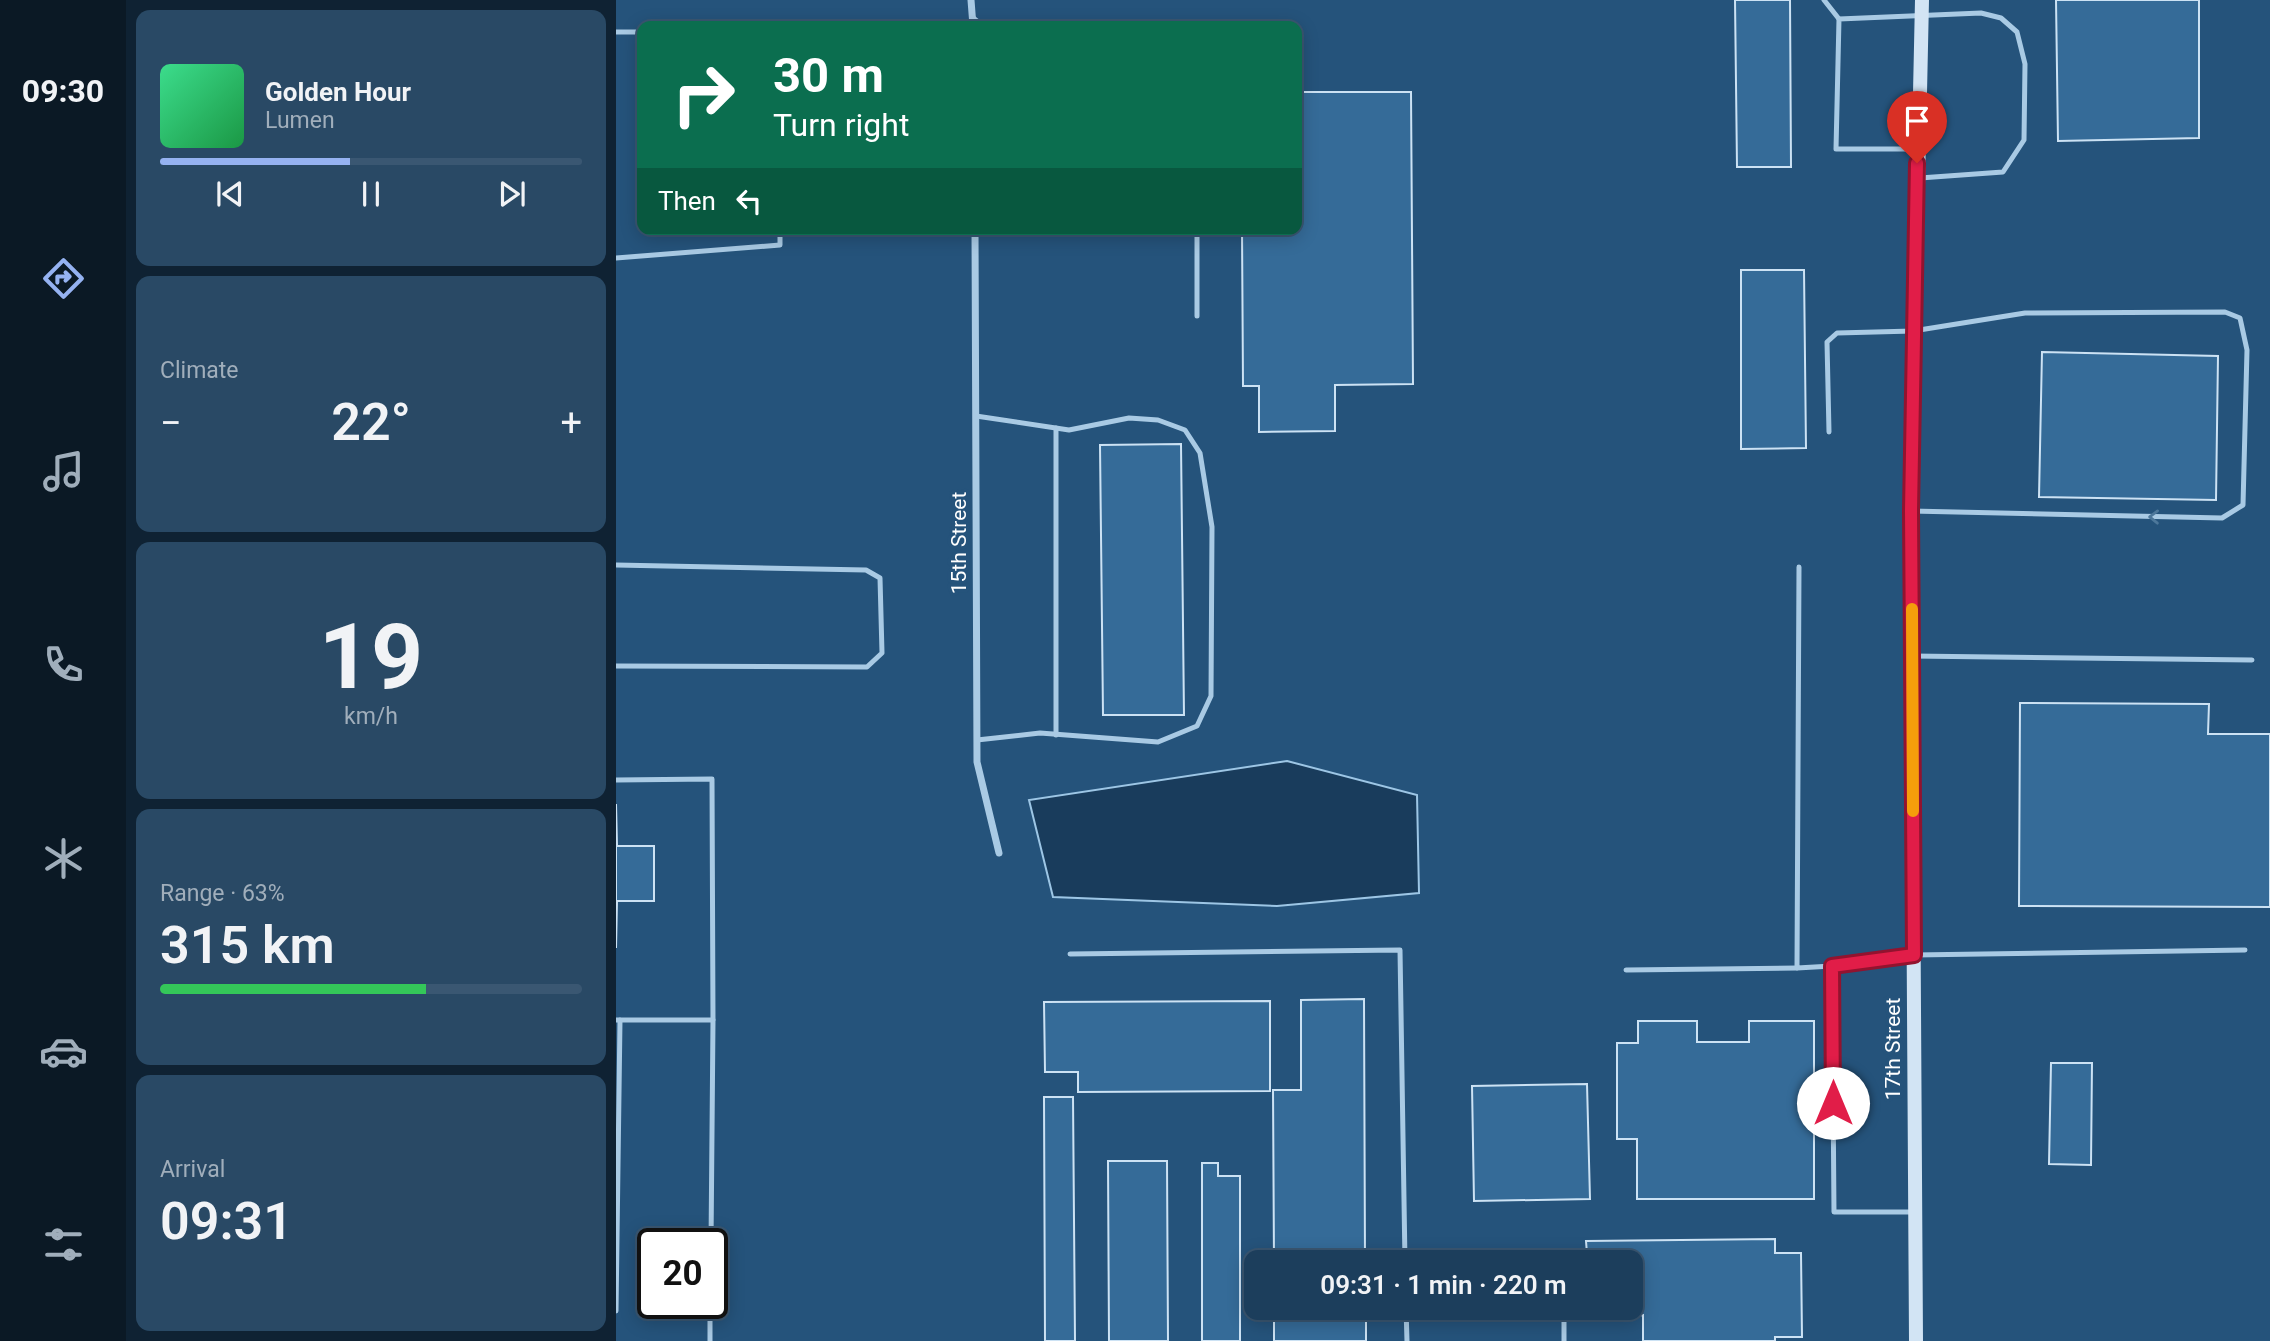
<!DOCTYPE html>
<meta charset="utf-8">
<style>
:root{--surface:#1c3e5c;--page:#294965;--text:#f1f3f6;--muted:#a0aebb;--line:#3a5772;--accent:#95b2f1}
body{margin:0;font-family:Roboto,sans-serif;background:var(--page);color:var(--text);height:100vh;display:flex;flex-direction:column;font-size:26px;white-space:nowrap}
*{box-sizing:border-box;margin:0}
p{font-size:23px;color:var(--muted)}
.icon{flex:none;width:38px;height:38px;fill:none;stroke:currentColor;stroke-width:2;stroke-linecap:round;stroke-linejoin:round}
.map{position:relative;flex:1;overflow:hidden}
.drawer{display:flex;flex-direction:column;gap:10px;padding:10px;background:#0f2233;width:490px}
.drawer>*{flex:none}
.guide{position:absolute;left:21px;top:21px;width:665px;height:214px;border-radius:14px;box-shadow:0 4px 18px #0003,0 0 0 2px var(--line);background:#0b6e4f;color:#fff;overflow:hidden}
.speed{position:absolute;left:21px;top:1228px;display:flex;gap:14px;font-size:35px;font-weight:700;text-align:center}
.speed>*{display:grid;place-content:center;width:91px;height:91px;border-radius:50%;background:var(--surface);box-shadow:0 4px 18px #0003,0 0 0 2px var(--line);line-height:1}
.speed .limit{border:4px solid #111;border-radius:10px;background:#fff;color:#111}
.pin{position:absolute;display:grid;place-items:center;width:60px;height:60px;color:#fff;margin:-72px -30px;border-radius:50% 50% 50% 0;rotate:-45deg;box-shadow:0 0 7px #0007}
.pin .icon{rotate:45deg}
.me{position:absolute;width:77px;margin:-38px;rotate:0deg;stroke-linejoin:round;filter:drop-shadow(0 0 5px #0008)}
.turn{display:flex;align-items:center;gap:24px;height:147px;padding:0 21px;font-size:32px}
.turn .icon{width:91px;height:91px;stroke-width:2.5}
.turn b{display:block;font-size:49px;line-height:60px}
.then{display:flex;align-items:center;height:66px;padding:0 21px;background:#0003;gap:14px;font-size:26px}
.big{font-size:52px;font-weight:600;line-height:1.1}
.drawer .tile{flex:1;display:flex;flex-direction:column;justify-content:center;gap:10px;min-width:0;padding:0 24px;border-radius:14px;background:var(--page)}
.drawer .dial{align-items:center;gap:0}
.dial b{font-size:91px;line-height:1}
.song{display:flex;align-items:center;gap:21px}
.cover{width:84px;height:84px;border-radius:10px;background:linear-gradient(135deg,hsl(150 70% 55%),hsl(140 70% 35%))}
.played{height:7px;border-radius:4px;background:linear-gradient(90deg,var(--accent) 45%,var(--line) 45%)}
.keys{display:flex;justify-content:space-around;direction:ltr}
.heat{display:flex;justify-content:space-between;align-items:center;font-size:38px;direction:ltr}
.charge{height:10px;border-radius:5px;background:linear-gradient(90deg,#34c759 63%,var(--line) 0)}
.trip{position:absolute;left:628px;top:1250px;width:399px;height:70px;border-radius:14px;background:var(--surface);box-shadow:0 4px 18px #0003,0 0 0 2px var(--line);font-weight:600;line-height:70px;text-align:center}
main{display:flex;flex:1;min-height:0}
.tabs{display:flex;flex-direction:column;width:126px;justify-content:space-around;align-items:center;background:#0b1925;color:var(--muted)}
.tabs .icon{width:49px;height:49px}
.tabs .active{color:var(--accent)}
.tabs b{font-size:32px;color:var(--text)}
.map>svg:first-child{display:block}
</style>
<main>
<nav class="tabs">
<b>09:30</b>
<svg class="icon active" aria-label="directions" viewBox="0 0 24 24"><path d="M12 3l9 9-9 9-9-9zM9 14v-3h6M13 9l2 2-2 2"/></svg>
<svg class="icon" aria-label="music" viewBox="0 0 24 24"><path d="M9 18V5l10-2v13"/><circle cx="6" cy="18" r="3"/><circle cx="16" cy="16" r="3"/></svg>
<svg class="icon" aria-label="phone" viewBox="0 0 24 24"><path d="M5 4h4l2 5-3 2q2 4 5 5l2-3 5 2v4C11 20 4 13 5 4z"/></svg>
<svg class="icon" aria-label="climate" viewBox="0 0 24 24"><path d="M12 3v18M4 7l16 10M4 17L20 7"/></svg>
<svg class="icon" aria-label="car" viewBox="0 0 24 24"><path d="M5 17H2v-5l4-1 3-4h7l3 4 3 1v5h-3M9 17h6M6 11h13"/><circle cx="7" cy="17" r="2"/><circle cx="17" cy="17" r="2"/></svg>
<svg class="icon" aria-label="filters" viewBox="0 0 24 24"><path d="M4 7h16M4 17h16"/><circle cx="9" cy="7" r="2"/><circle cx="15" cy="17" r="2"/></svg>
</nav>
<section class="drawer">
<div class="tile">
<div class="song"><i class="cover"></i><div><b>Golden Hour</b><p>Lumen</p></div></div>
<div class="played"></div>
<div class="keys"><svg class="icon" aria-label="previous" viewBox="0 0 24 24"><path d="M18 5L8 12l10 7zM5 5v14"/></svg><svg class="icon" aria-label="pause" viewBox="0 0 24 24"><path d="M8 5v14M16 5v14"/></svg><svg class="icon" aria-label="next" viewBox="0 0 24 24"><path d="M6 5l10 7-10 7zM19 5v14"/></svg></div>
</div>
<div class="tile"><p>Climate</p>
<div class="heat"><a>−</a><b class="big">22°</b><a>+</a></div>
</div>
<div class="tile dial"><b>19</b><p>km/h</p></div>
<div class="tile"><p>Range · 63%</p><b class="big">315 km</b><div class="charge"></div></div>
<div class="tile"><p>Arrival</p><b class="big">09:31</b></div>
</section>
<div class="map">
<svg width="1654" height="1341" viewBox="0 0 1654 1341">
<rect width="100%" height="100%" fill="#25537b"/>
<path fill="#193c5c" stroke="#9dc6e5" stroke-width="2" d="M671,761L801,795L803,893L661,906L437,897L413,800Z"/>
<g fill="#356b98" stroke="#cce2f4" stroke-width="2">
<path d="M1119,0H1174L1175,167H1121Z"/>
<path d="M1440,0H1583V138L1442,141Z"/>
<path d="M681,92H795L797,384L719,385V431L643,432V386H627L626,229H681Z"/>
<path d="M1125,270H1188L1190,448L1125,449Z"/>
<path d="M1426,352L1602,356L1600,500L1423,497Z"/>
<path d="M565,444L568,715H487L484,445Z"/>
<path d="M1404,703L1593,704L1592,734H1654V907L1403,906Z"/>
<path d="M0,804L1,846H38V901H1L0,948Z"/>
<path d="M748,999L749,1262H658L657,1090H685V1000Z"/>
<path d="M654,1001V1091L462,1092V1072H429L428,1002Z"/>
<path d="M1022,1021H1081V1042H1133V1021H1198V1199H1021V1139H1001V1043H1022Z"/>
<path d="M1435,1063H1476L1475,1165L1433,1164Z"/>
<path d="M971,1084L974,1199L858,1201L856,1086Z"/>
<path d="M428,1097H457L459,1341H429Z"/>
<path d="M492,1161H551L552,1341H493Z"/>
<path d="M586,1163H602V1176H624V1341H586Z"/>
<path d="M1159,1239V1253H1185L1186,1337H1159V1341H1027V1315L996,1316V1307H1015V1262H995V1254H971L970,1241Z"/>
<rect x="658" y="1307" width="92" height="34"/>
</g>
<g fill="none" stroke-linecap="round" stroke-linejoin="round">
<g stroke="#a9cae4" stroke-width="5">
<path d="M1208,0L1223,19"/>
<path d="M356,17L367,26"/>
<path d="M0,32H26"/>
<path d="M1301,149H1220L1223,19L1365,13L1385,18L1401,32L1409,64L1408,140L1387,172L1304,178"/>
<path d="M581,229V316"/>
<path d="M0,258L164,245V229"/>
<path d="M360,416L453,430L513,418L542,420L569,430L584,453L596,527L595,696L581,726L542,742L424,733L361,740"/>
<path d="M440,428V735"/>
<path d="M1213,432L1211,342L1221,333L1297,331L1409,313L1609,312L1624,318L1631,350L1627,505L1606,518L1295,511"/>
<path d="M0,565L250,570L264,578L266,653L251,667L0,666"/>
<path d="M1183,567L1181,968L1216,966"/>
<path d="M1296,656L1636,660"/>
<path d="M0,780L96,779L97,1020"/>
<path d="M454,954L784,950L789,1262"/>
<path d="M1010,970L1181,968"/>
<path d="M0,1020H97L95,1244"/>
<path d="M1298,1212H1218L1216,966L1298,955L1629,950"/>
<path d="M947,1261V1262"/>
<path d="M790,1307L791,1341"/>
<path d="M948,1307V1341"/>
<path d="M0,1311L4,1020"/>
<path d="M94,1341V1304"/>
</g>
<g stroke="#a9cae4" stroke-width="7">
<path d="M355,0L357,26"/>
<path d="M359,229L361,762L383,853"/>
</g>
<path stroke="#d2e4f4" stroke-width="14" d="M1300,1341L1295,511L1306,0"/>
</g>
<defs><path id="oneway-chevron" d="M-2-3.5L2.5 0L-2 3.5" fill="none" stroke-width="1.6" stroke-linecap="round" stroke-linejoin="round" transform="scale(1.75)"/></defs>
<use stroke="#4d779a" href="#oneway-chevron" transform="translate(1538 517) rotate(-179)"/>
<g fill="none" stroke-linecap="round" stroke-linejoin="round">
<defs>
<path id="route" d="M1217,1103L1216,966L1298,955L1295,511L1301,163"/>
</defs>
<use href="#route" stroke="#92132f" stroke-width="18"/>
<use href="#route" stroke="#e11d48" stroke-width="12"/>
<path stroke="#f59e0b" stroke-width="12" d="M1296,609L1297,811"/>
</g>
<g text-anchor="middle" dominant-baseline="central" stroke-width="7" stroke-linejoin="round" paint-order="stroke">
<g font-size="21" fill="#fff" stroke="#25537b">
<text transform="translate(343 543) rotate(-90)">15th Street</text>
<text transform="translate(1277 1049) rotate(-90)">17th Street</text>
</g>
</g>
</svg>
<div class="speed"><div class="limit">20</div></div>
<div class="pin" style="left:1301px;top:163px;background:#d93025"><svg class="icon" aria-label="arrive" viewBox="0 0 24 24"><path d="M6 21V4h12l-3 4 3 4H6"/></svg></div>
<svg class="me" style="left:1217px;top:1103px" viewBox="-20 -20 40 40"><circle r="19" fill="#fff"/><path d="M0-13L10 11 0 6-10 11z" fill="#e11d48"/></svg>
<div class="trip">09:31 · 1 min · 220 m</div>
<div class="guide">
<div class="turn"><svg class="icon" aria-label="right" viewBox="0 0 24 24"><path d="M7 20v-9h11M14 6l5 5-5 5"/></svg><div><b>30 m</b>Turn right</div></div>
<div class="then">Then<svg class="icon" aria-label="left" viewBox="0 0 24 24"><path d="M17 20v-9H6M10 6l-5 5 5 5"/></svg></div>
</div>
</div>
</main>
